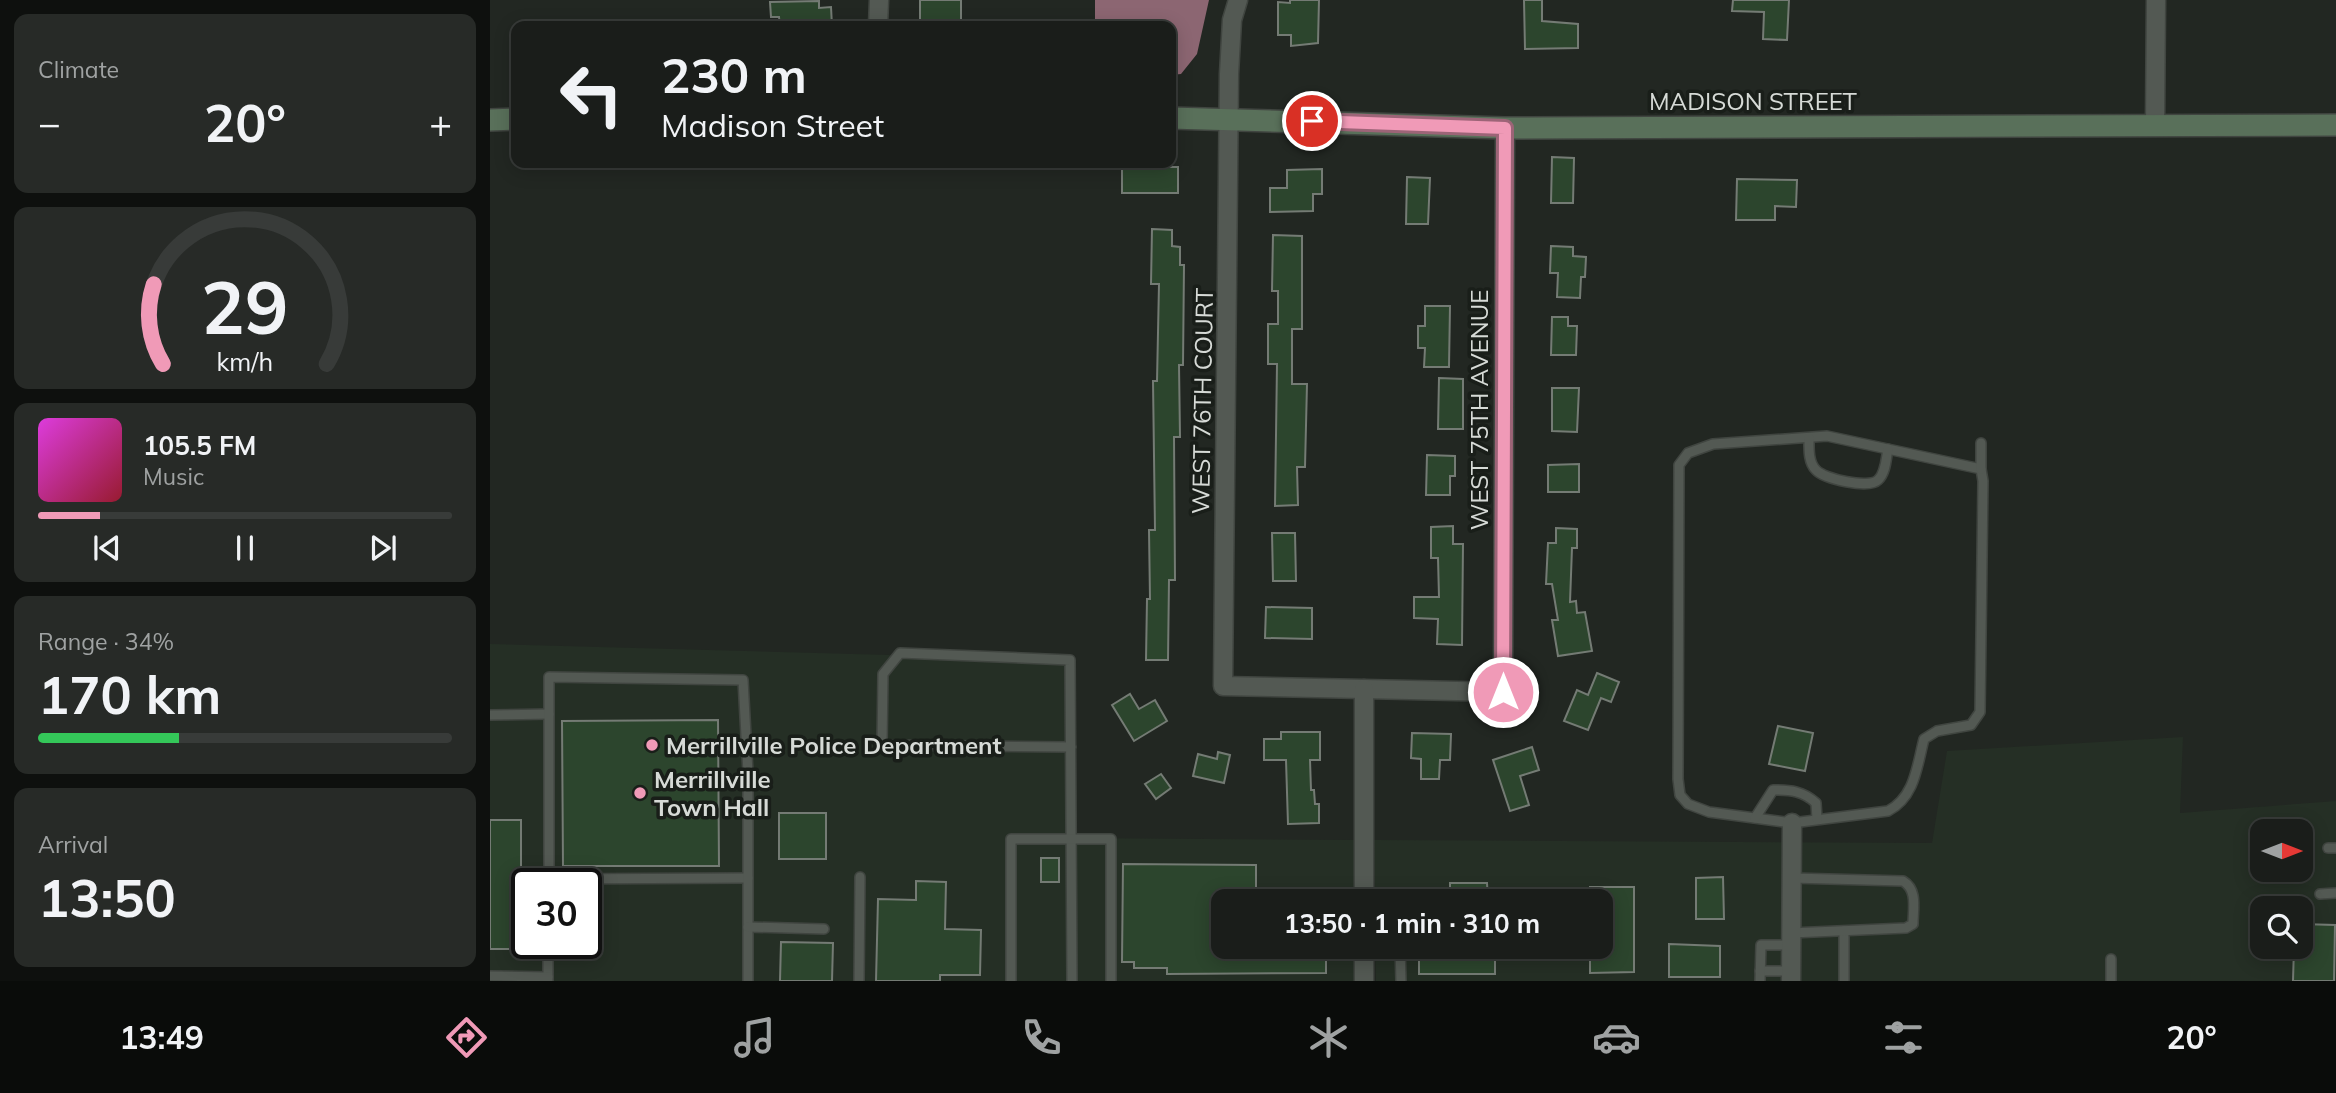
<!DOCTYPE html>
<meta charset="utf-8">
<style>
:root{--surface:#1a1d1a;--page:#272a27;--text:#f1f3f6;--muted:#9fa2a2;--line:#383b39;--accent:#f09ab7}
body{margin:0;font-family:Mulish,sans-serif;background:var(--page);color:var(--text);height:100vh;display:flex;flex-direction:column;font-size:26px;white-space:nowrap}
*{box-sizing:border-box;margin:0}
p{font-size:23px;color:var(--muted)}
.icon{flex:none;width:38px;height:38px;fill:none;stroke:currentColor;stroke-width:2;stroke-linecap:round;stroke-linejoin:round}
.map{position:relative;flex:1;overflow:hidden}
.details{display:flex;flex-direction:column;gap:14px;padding:14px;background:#0e100e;width:490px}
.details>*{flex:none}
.hud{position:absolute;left:21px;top:21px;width:665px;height:147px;border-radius:14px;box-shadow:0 4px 18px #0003,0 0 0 2px var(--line);background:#1a1d1a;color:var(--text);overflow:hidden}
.needle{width:46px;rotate:90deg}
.tools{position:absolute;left:1760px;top:819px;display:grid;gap:14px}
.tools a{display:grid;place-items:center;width:63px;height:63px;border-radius:14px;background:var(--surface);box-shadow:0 4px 18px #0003,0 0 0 2px var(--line);font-size:35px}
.speed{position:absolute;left:21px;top:868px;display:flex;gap:14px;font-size:35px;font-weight:700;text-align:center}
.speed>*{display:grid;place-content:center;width:91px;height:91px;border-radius:50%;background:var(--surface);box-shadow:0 4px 18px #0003,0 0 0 2px var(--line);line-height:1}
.speed .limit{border:4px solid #111;border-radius:10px;background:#fff;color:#111}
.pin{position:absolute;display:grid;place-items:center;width:60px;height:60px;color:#fff;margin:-30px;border:4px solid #fff;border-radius:50%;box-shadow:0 2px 7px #0007}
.me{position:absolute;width:77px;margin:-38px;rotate:0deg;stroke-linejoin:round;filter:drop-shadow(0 0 5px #0008)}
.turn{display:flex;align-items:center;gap:24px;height:147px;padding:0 35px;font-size:32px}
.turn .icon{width:91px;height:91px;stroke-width:2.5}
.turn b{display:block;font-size:49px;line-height:60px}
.big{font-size:52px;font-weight:700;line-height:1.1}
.details .tile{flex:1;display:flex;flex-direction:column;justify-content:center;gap:10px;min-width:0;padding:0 24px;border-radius:14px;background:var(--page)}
.details .dial{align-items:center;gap:0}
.dial svg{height:182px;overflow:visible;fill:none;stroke:var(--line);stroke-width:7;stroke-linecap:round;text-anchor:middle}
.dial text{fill:var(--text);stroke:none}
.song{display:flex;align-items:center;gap:21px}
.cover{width:84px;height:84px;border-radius:10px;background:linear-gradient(135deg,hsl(300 70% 55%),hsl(350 70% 35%))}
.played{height:7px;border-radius:4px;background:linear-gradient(90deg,var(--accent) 15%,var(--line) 15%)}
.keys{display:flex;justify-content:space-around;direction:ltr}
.heat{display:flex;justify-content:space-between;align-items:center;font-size:38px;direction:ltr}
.charge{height:10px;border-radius:5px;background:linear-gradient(90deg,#34c759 34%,var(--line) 0)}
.trip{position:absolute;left:721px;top:889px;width:402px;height:70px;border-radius:14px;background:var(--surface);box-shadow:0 4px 18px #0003,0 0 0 2px var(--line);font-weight:700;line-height:70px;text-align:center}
.tab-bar{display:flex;height:112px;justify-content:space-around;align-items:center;background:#0a0c0a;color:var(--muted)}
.tab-bar .icon{width:49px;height:49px}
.tab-bar .current{color:var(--accent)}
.tab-bar b{font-size:32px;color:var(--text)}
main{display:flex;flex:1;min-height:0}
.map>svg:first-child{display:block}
</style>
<main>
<section class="details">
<div class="tile"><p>Climate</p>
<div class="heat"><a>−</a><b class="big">20°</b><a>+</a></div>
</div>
<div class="tile dial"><svg viewBox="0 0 100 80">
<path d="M14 69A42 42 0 1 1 86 69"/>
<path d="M14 69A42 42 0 0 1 10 34" stroke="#f09ab7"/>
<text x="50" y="56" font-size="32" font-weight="700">29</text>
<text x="50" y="72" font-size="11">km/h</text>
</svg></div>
<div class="tile">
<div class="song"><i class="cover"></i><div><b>105.5 FM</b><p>Music</p></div></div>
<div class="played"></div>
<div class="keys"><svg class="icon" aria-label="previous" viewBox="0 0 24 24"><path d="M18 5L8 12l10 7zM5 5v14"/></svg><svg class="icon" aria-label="pause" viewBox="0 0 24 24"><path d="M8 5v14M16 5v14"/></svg><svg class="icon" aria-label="next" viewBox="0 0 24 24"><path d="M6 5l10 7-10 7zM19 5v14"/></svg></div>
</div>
<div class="tile"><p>Range · 34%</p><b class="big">170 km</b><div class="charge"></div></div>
<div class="tile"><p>Arrival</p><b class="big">13:50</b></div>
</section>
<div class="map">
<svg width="1846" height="981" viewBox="0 0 1846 981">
<rect width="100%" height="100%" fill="#222722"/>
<g fill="#252f25" fill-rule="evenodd">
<path d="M0,644L580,660L581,838L865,840V901H733V947H865V981H0ZM37,884H96V943H37Z"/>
<path d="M1693,737L1690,813L1846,801V981H886L885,947H1111V901H885L884,840L1442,843L1457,751ZM1773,831H1811V870H1773ZM1773,908H1811V947H1773Z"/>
</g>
<path fill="#8c6672" d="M605,0H719L707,54L691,74L681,75V26H605Z"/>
<g fill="#2c452d" stroke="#747b74" stroke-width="2">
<rect x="430" y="0" width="41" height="26"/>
<path d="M800,0H829L828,43L801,46V35H788V2L800,3Z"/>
<path d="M1034,0H1052V21L1088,24V48L1035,49Z"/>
<path d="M1243,0H1299L1297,40L1273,39L1274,12L1242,11Z"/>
<path d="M329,1V8L341,7L342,26H290L289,17H281L280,2Z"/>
<path d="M1062,157L1084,158L1083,203H1061Z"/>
<rect x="632" y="167" width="56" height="26"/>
<path d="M832,169V194H823V211L780,212V188H797V170Z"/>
<path d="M917,177L940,178L938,224H916Z"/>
<path d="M1247,179L1307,180L1306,207L1285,206V220H1246Z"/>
<path d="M662,229L682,230V246L690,247V265H694L693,365H689L690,437H684L685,580H679L678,660H656L657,599H660L659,530H665L663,381H667L669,284H661Z"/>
<path d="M783,235L812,236V329H802V384H817L815,467H807L808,505L785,506L787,364H778V324H788V291H782Z"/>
<path d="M1061,246L1083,247V256L1096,257L1095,277H1091L1090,298L1067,297L1068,273H1060Z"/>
<path d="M935,306H960L959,367H934L935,348H928V326H935Z"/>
<path d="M1062,317H1078V326H1087L1086,355H1061Z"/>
<path d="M949,378L973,379V429H948Z"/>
<path d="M1062,388H1089L1087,432L1062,431Z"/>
<path d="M937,455L965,456V476H960V495H936Z"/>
<path d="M1089,464V492H1058V465Z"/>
<path d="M963,526V544H973L972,645L947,644L948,619L924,618V597H949L948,558H941V527Z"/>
<path d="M1066,528L1087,529V548H1082L1080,602L1086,601L1087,613L1095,612L1102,651L1068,656L1062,620H1068L1062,584H1056L1058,543H1066Z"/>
<path d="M782,533H805L806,581H783Z"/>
<path d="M776,607L822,608V639L775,638Z"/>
<path d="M1107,673L1129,682L1121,702L1111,698L1098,730L1074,721L1087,690L1098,695Z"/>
<path d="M640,694L649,709L665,700L677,721L644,741L622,705Z"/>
<path d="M228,720L229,866H73L72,721Z"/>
<path d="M1288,726L1323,733L1315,771L1279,764Z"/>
<path d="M791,732H830V760H820L821,790H824L825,804H829V823L798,824L796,760H774V739H791Z"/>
<path d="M922,733L961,734L960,760H950L949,779H931V759L921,758Z"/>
<path d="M1042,747L1049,770L1030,776L1039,805L1020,811L1003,760Z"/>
<path d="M728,752L740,755L734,783L703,776L708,754L727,759Z"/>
<path d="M671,774L681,788L666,799L655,784Z"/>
<rect x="289" y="813" width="47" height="46"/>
<path d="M0,820H31V891H36V949H0Z"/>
<rect x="551" y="858" width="18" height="24"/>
<path d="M633,864L766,865V901H733V947H836V973L677,974V968H644V962H632Z"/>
<path d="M1233,877L1234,919H1206V878Z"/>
<path d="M426,881L456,882L455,929L491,930L490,975H450V981H386L388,899L426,900Z"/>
<path d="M960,883H997L998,901H960Z"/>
<path d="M1100,887H1144V972L1100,973V947H1111V901H1100Z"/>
<path d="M1811,924L1845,925L1844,981H1803L1804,947H1811Z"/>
<path d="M291,942L343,943L342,981H290Z"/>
<path d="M1179,944L1230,946V977H1179Z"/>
<rect x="929" y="947" width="76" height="27"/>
</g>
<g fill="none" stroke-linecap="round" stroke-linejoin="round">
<defs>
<g id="lane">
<path d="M1337,436L1491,469L1493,481L1490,712L1481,725L1447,731L1434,739C1427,766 1425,797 1398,811L1302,823L1219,812L1198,804L1190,795L1188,779L1189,465L1198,453L1223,444Z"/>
<path d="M1319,438C1319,448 1318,462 1326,470C1334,479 1379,489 1388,480C1396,473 1396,458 1398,449"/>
<path d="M1491,443V469"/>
<path d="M0,715L59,714"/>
<path d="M581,747L392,745L393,674L410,653L580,660L582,981"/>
<path d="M1265,818L1283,790C1301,790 1313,791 1326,803L1327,819"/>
<path d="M1838,848H1846"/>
<path d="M59,879L258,878"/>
<path d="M59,884V677L253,680L258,773V981"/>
<path d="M1830,894L1846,893"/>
<path d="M258,927L334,929"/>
<path d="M1354,931V981"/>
<path d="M1301,933L1416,928L1423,924C1423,909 1428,890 1413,881L1302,878"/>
<path d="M58,943V981"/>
<path d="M910,947L911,981"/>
<path d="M1621,959V981"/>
<path d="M1270,971H1301"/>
<path d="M0,976L58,977"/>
<path d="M369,981L370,877"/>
<path d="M521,981V839H621V981"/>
<path d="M1270,981L1271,945H1301"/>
</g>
<g id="street">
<path d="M748,0L742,20L739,74L733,686L1013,692L1015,128"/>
<path d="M388,26L389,0"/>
<path d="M1665,125L1666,0"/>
<path d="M874,689V901"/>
<path d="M874,947V981"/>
<path d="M1301,981L1302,823"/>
</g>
<g id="secondary">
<path d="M681,118L1015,128L1846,125"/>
<path d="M0,120L26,119"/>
</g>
</defs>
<use href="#lane" stroke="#404540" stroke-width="12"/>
<use href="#street" stroke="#404540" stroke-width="21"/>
<use href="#secondary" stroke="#404540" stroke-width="24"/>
<use href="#lane" stroke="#535953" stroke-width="9"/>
<use href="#street" stroke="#535953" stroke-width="18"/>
<use href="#secondary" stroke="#59705a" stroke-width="21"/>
</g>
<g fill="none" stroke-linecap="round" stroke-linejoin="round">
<defs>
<path id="route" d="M822,121L1015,128L1013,692"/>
</defs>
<use href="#route" stroke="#9c6477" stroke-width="18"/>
<use href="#route" stroke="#f09ab7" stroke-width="12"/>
</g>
<g fill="#f09ab7" stroke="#191e19" stroke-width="2.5">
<circle cx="162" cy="745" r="7"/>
<circle cx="150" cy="793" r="7"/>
</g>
<g text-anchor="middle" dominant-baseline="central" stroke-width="7" stroke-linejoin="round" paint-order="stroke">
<g font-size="24" fill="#d6dad6" stroke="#191e19">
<text x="1263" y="101">MADISON STREET</text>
<text transform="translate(712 401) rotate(-89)">WEST 76TH COURT</text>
<text transform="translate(989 410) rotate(-90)">WEST 75TH AVENUE</text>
</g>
<g font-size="24" font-weight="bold" fill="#d6dad6" stroke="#191e19" text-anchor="start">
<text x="176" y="745">Merrillville Police Department</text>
<text x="164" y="779">Merrillville<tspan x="164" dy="28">Town Hall</tspan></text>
</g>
</g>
</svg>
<div class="tools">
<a><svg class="needle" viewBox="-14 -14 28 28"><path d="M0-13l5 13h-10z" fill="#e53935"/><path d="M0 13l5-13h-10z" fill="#9fa2a2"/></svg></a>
<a><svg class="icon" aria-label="search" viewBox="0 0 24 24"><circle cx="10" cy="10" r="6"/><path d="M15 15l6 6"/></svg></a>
</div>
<div class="speed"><div class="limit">30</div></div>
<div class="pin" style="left:822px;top:121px;background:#d93025"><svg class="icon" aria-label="arrive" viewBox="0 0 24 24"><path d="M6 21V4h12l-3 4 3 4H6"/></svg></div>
<svg class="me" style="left:1013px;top:692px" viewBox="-20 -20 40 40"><circle r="17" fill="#f09ab7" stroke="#fff" stroke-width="3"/><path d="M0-11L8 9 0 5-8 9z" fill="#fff"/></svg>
<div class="trip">13:50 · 1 min · 310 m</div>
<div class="hud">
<div class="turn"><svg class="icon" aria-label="left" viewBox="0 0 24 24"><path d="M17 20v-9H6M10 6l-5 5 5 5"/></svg><div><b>230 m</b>Madison Street</div></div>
</div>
</div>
</main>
<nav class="tab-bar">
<b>13:49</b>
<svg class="icon current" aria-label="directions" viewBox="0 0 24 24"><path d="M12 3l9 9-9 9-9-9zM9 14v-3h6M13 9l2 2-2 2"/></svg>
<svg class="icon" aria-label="music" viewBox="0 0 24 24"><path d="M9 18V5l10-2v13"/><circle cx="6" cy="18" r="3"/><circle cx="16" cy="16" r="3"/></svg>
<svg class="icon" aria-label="phone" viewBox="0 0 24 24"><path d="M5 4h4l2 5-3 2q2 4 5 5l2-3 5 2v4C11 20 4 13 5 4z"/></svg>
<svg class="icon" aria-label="climate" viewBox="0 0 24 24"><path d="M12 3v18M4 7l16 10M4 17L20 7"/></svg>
<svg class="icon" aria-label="car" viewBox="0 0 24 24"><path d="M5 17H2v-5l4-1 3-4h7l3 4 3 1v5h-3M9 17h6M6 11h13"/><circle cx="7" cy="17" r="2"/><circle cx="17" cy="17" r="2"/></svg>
<svg class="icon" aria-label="filters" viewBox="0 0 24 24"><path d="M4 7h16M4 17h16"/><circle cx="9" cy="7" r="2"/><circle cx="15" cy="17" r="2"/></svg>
<b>20°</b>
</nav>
